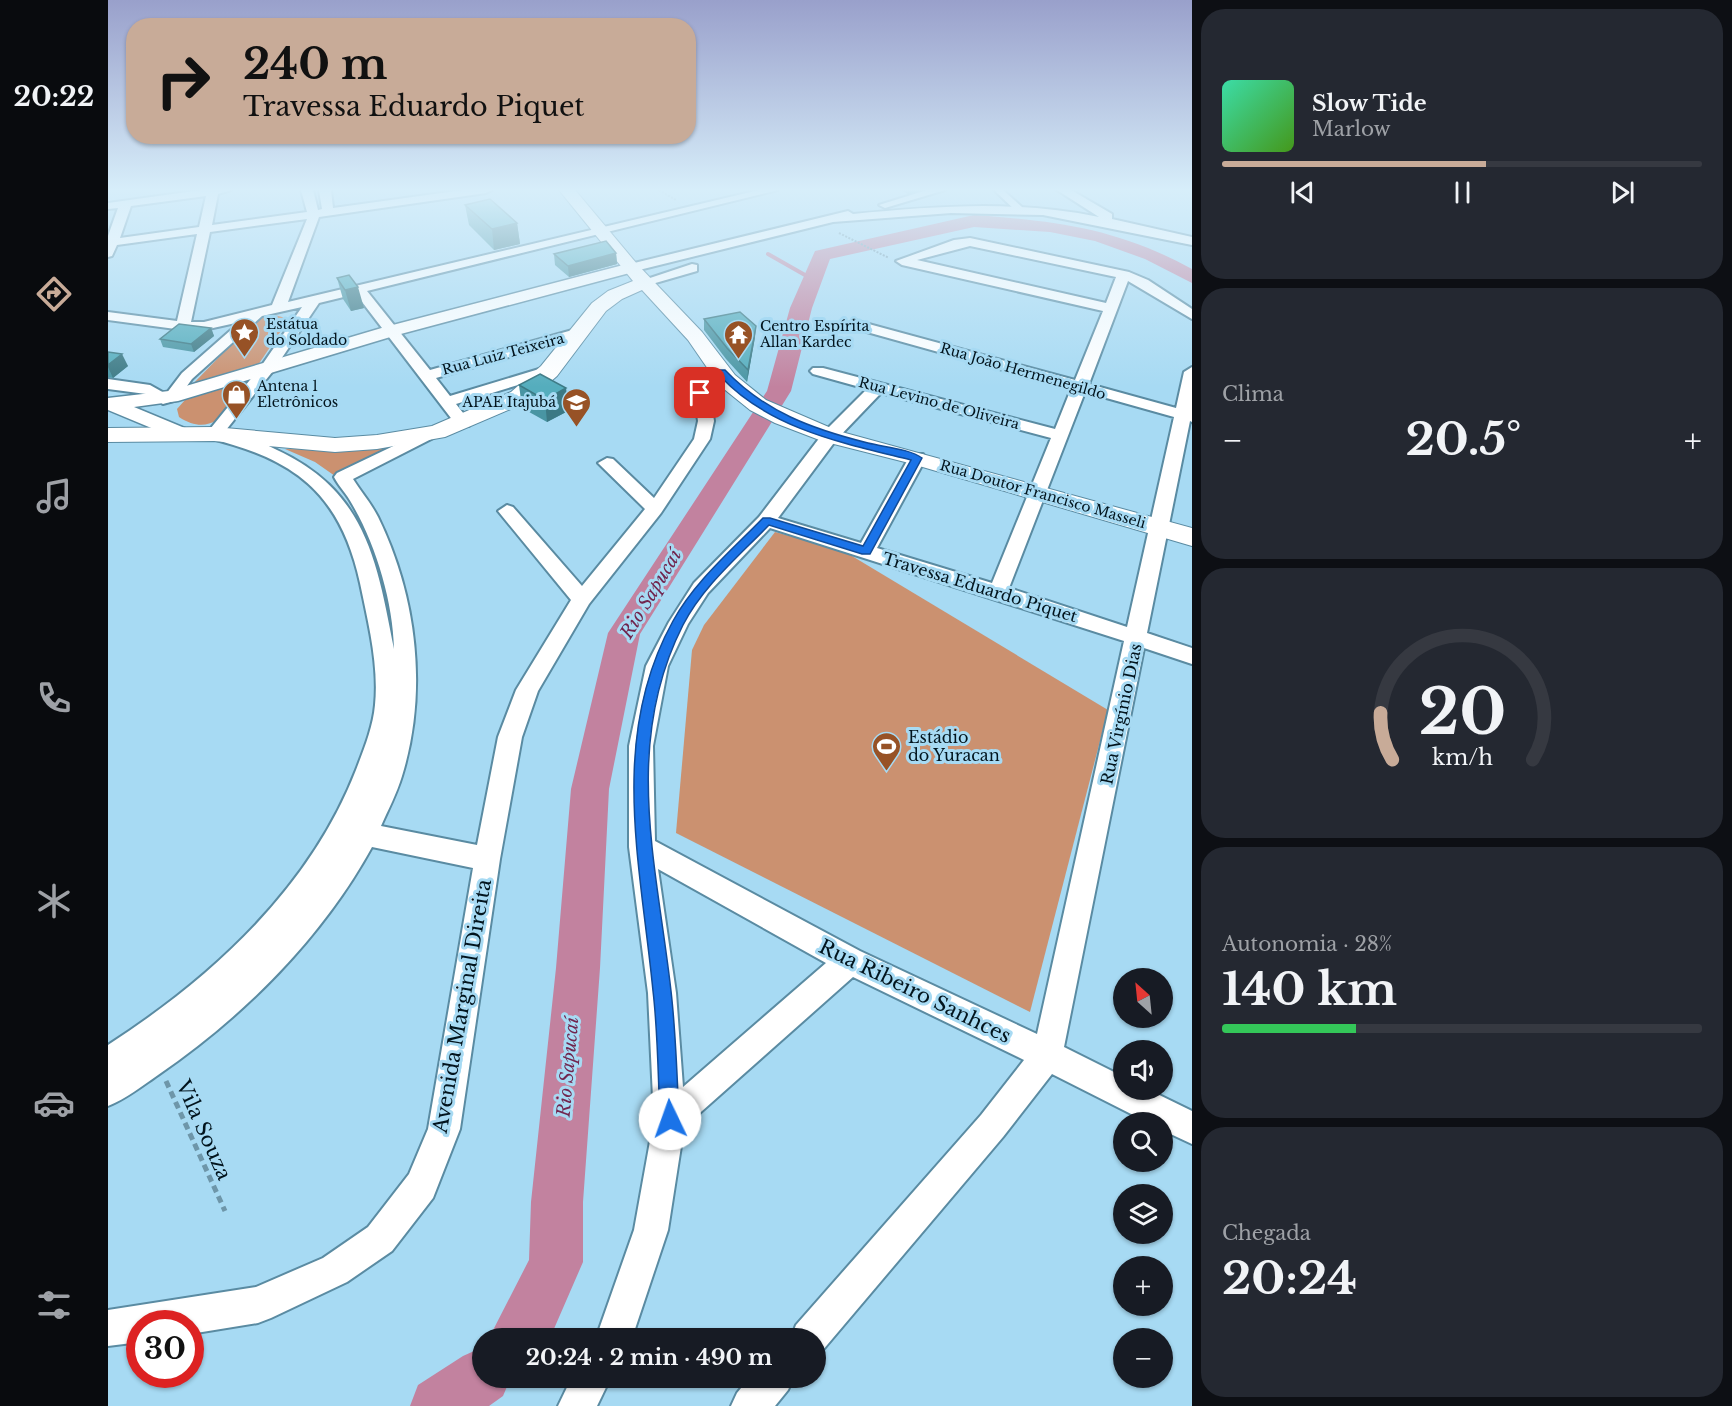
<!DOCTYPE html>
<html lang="pt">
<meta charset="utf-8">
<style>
:root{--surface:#171b24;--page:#242831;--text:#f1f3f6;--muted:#9ea1a6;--line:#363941;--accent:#c8ab98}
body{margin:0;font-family:"Libre Baskerville",serif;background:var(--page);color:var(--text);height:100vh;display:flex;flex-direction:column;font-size:22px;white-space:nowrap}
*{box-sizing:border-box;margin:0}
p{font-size:20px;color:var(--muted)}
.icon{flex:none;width:33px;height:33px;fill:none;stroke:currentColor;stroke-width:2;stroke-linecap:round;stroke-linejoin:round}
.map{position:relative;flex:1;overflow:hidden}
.drawer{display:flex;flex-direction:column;gap:9px;padding:9px;background:#0d0f14;width:540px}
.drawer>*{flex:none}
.top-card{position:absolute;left:18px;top:18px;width:570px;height:126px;border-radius:24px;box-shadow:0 2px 4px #0004;background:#c8ab98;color:#111;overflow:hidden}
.needle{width:39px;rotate:333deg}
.tools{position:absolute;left:1005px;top:968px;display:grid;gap:12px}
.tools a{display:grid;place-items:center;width:60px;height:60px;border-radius:50%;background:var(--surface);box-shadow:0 2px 4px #0004;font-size:30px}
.speed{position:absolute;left:18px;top:1310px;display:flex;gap:12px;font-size:30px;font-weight:700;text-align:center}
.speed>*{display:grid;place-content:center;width:78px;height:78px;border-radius:50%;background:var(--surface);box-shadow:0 2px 4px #0004;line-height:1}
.speed .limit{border:9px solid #d22;background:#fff;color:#111}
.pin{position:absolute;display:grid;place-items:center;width:51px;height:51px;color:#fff;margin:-26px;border-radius:12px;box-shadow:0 3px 9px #0006}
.me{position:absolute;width:66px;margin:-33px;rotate:357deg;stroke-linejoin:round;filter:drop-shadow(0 0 4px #0008)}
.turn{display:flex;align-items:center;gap:21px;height:126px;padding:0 18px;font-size:27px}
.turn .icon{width:78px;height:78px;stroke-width:2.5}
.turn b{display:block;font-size:42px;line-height:51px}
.big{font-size:45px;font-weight:800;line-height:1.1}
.drawer .card{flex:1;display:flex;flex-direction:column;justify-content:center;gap:9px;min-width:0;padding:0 21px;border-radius:24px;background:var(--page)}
.drawer .dial{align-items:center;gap:0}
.dial svg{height:156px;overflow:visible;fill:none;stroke:var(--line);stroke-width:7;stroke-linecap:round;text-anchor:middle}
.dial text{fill:var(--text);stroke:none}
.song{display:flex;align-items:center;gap:18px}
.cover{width:72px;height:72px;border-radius:9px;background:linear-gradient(135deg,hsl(160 70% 55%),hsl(100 70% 35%))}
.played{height:6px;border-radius:3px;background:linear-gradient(90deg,var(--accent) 55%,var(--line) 55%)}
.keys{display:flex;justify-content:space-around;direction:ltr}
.heat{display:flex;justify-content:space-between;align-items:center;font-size:33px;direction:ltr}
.charge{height:9px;border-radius:4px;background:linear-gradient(90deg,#34c759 28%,var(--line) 0)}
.trip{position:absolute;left:364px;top:1328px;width:354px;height:60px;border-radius:30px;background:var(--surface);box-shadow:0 2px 4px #0004;font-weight:800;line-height:60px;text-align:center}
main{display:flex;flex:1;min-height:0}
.tabs{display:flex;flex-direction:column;width:108px;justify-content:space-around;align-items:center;background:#090b0e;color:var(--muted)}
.tabs .icon{width:42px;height:42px}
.tabs .current{color:var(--accent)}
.tabs b{font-size:27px;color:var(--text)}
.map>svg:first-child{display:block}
</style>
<main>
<nav class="tabs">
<b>20:22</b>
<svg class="icon current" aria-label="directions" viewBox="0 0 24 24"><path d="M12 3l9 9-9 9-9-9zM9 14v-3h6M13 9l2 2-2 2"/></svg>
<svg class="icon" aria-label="music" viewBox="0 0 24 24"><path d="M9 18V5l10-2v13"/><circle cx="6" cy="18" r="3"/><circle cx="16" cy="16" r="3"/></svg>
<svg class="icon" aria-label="phone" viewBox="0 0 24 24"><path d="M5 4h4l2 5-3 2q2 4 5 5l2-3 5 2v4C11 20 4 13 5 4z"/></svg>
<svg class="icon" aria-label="climate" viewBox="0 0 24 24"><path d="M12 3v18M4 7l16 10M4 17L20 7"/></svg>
<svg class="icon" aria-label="car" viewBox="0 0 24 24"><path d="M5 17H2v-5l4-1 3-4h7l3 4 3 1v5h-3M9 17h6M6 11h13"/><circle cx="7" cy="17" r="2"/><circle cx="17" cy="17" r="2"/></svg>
<svg class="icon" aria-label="filters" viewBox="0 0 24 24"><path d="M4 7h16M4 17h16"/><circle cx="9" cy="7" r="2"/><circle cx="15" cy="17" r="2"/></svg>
</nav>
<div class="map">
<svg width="1084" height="1406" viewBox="0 0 1084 1406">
<rect width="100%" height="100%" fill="#a7daf3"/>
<g fill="#cb9170">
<path d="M167,315L181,319L148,368L80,389L149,318Z"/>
<path d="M146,379C126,404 107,441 71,417L69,409L77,400Z"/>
<path d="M298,442L227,476L207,462L177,449L239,450Z"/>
<path d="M667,532L734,550L1000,710L922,1012L568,833L584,650L596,625Z"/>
</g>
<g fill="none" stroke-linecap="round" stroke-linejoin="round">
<path stroke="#c2829f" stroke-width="4" d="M660,254L704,279"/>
<g fill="#c2829f" fill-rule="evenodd">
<path d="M866,215C949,221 1009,228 1084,269V283L1037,259L987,241L942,232L866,227L722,259L704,308L683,391L532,634L501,789L492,968L475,1202V1262L442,1338H381L421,1260L423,1202L448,968L463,789L500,633L659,391L682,308L707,251Z"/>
<path d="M375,1347V1377H403L395,1396L381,1406H302L310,1385L355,1356Z"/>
</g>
<defs>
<path id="pedestrian" d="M886,190H895L914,207V211H908Z"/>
<g id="minor">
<path d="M93,190H123L110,194L104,225L199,212L193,190H205L210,210L214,209L211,190H223L225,208L355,190H384L378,193L211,217L180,302L651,190H670L259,291L322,370L468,329H478L480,332L478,335L328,378L342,396L441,366L449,371L446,374L348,404L363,423L361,426H349L248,294L211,303L165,371L118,430C135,434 153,442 169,450C258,491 269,561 286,649C285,602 268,545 244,504C239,494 231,487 226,477L229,473L323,428H335L337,432L245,479C253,492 263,503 270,517C309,597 320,691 294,776C289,793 280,810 273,826L369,845L390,737L408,690L463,600L390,511L399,505L405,507L474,586L537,509L490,463L499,458L505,459L546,498L586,439L590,421L585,388L608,369H618L621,372L601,389L606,421L602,439L553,513L481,604L430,691L414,737L392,859L352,1129L325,1198L284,1251L239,1282L163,1318L150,1323L82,1334V1323H32V1342L0,1346V1310L148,1287L215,1258L260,1227L301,1174L320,1129L365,868L264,847C214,938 136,1016 50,1075C34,1086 18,1099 0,1106V1045C105,977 202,888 248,770C256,749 265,727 267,705C271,665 260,622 252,583C232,492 186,459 100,438L98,434L154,365L194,307L154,316L84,379L69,400L55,404L38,394L0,389V379L42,385L58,394L74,373L132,322L96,330H75L0,320V312L69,321L89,234L9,245L4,256L0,257V236L10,208L0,209V203ZM98,196L91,227L12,238L23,206ZM199,219L164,305L96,322H83L102,232Z"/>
<path d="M819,190H837L777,208L771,205Z"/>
<path d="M949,190H963L1004,214V219L1084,237V245L935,215L843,213L725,222L523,272L516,268L518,265L740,211L745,214C829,206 908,200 991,217Z"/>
<path d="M862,238L1021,272L1040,280L1084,309V319L1020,281L981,384L1068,408L1076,372L1084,367V422L1082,421L1039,633L1084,648V664L1036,648L956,1047L1016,1077V1089H1039L1084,1111V1144L1054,1130V1122H1039L944,1074L895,1137L714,1351L708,1353V1338H683L688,1325L873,1115L916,1060L745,977L576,1127L560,1230L524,1338H488L526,1230L546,1119L540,993L521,847V746L538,666L561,622L586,583L651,517L716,432L759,389L705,374L702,371L705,368H715L947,429L963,389L741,327L739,324L746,320L967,380L995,311L794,265L788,261L846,240ZM862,246L1008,277L998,303L809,260ZM977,392L1066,417L1019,627L901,588ZM773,393L943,438L884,583L769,548L818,458L815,454H803L753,543L670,518L728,440ZM662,528L1016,641L929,1034L752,951L547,841L545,746L560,666L580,624L600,593ZM550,869L718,963L575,1087L568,993Z"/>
<path d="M584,264L589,265V271L537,286L530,282Z"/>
<path d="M464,1377H503L489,1406H450Z"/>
<path d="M642,1377H686L680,1390L667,1406H623L629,1393Z"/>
</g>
<path id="tertiary" d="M523,263L531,268L529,271L289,335L70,401L26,407L79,429L82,433L79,437H65L0,410V398L61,391L277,327Z"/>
<path id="secondary" d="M451,190H467L529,264L594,332L627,375L658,400L730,431L1084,528V546L801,463L714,441L667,423L642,410L611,385L580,340L534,290L514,299L498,311L449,376L419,402L337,437L269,449L227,452L106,441L0,442V428L106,427L227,438L269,435L324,426L403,392L433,366L484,303L500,291L525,281Z"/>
</defs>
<use href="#pedestrian" stroke="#5a8ba2" stroke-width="4"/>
<use href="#minor" stroke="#5a8ba2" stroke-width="4"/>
<use href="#tertiary" stroke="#5a8ba2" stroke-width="3"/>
<use href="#secondary" stroke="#5a8ba2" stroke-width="2"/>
<g stroke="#6e96a9" stroke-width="2" stroke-dasharray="2 1.5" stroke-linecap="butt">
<path d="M551,190L568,200"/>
<path d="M731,233L781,258"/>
</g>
<path stroke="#6e96a9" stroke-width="5" stroke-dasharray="7 4.5" stroke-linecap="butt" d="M58,1081L117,1211"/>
<use href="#pedestrian" fill="#fff" fill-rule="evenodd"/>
<use href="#minor" fill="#fff" fill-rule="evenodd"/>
<use href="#tertiary" fill="#fff" fill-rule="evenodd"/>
<use href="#secondary" fill="#fff" fill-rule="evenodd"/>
</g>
<g fill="#4995a3">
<path d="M792,190H817L800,194Z"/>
<path d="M357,205L409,223L412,244L386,250L361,225Z"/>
<path d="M508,253L509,264L461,277L447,265L446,254Z"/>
<path d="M229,278L256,308L243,311L235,299Z"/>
<path d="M596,319L647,337L639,382L618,359L596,330Z"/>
<path d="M103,328L106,336L86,352L55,347L52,339Z"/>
<path d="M0,352L20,366L5,378L0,377Z"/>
<path d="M411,385L458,388L460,411L439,422L414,408Z"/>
</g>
<g fill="#3c7984">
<path d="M801,190H817L800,194Z"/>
<path d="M409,223L412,244L386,250L384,229Z"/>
<path d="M508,253L509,264L461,277L460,266Z"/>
<path d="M250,287L256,308L243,311L237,290Z"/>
<path d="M648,326L647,337L639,382L640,370Z"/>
<path d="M103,328L106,336L86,352L83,344Z"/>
<path d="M14,354L20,366L5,378L0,367V365Z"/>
<path d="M458,388L460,411L439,422L437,400Z"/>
</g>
<g fill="#55adbd" stroke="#3c7984" stroke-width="1.5">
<path d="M382,199L409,223L384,229L357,205Z"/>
<path d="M498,241L508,253L460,266L446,254Z"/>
<path d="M241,275L250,287L237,290L229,278Z"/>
<path d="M632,312L648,326L640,370L619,348L596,319Z"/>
<path d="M71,324L103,328L83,344L52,339Z"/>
<path d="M0,352L14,354L0,365Z"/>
<path d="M432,374L458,388L437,400L411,385Z"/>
</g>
<linearGradient id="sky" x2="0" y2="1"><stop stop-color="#99a0cb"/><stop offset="0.49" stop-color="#d7eefa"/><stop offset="1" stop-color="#d7eefa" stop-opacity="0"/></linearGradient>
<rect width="1084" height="387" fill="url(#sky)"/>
<path fill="#1a73e8" stroke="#114b97" stroke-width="1.5" d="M610,370H617C657,412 704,429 760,443C776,447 802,449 814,458L762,554H754L661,525C631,556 595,586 575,625C514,745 549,866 563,991C568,1034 569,1076 571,1119L569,1125L562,1128L555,1125L552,1119C550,1076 550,1033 545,991C533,866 500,738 565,621C587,581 623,551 655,518H662L755,546L803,460C735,443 662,429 613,377L602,385L596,395H589L594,381Z"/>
<defs>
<symbol id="sight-pin" viewBox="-11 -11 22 30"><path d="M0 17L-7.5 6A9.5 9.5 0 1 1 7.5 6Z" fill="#975226" stroke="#a7daf3"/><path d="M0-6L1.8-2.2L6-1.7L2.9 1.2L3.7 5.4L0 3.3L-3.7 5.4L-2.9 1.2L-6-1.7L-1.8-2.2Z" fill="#fff"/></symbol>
<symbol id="temple-pin" viewBox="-11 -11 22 30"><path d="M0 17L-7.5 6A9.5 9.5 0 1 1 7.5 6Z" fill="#975226" stroke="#a7daf3"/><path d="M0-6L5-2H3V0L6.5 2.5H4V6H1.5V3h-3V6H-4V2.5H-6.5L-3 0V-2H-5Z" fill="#fff"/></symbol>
<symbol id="shop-pin" viewBox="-11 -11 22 30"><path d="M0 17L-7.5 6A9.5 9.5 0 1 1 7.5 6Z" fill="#975226" stroke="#a7daf3"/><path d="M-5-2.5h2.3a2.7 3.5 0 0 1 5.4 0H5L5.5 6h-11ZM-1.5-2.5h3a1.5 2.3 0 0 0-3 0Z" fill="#fff"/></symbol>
<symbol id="school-pin" viewBox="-11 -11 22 30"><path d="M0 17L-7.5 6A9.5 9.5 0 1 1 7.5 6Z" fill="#975226" stroke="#a7daf3"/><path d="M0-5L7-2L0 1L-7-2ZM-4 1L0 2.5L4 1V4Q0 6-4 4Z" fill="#fff"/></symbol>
<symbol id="stadium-pin" viewBox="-11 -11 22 30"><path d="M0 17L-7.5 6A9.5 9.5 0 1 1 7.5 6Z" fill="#975226" stroke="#a7daf3"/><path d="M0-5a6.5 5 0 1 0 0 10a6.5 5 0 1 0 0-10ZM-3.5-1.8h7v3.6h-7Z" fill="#fff"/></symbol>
</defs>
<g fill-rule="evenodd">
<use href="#sight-pin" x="120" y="316" width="33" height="45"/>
<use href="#temple-pin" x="614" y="318" width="33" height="45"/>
<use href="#shop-pin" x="112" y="378" width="33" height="45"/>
<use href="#school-pin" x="452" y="386" width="33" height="45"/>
<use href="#stadium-pin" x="762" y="730" width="33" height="45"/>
</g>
<g text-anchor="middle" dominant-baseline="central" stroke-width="6" stroke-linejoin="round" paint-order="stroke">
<g font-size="14" fill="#02141d" stroke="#a7daf3" text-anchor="start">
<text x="158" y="324">Estátua<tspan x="158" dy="16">do Soldado</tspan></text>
<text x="652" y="326">Centro Espírita<tspan x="652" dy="16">Allan Kardec</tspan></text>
<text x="149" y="386">Antena 1<tspan x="149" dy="16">Eletrônicos</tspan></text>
<text x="448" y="402" text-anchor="end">APAE Itajubá</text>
</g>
<g font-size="14" fill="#02141d" stroke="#a7daf3">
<text transform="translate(395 354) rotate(-15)">Rua Luiz Teixeira</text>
<text transform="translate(915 371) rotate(16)">Rua João Hermenegildo</text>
<text transform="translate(831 403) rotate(15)">Rua Levino de Oliveira</text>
<text transform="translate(935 494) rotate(16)">Rua Doutor Francisco Masseli</text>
</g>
<g font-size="16" fill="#02141d" stroke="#a7daf3">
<text transform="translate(872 587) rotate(17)">Travessa Eduardo Piquet</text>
<text transform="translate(1013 714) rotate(-78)">Rua Virgínio Dias</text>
</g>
<g font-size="16" fill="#02141d" stroke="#a7daf3" text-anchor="start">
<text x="800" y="737">Estádio<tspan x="800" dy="18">do Yuracan</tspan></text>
</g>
<g font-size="18" font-style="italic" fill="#71254e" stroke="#a7daf3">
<text transform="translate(543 594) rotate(-59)">Rio Sapucaí</text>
<text transform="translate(460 1067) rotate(-85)">Rio Sapucaí</text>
</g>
<g font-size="20" fill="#02141d" stroke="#a7daf3">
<text transform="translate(807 991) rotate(26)">Rua Ribeiro Sanhces</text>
<text transform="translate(354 1006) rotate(-80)">Avenida Marginal Direita</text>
<text transform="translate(96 1130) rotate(66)">Vila Souza</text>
</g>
</g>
</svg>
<div class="tools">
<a><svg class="needle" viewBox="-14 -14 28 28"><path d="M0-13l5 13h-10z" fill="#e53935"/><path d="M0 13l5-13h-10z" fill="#9ea1a6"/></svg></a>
<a><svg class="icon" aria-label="sound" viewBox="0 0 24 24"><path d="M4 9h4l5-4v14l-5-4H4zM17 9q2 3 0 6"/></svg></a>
<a><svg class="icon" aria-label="search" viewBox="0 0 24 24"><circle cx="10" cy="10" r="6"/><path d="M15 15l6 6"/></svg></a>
<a><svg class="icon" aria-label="layers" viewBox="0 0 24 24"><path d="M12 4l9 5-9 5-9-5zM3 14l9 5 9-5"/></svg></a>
<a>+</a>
<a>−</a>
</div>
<div class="speed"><div class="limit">30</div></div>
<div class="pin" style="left:592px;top:393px;background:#d93025"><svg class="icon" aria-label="arrive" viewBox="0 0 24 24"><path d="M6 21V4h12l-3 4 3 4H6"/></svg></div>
<svg class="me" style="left:562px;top:1119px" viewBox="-20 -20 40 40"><circle r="19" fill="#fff"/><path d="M0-13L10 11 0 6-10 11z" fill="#1a73e8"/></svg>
<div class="trip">20:24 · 2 min · 490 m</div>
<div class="top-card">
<div class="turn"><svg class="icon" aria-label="right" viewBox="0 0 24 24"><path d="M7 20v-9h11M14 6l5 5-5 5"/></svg><div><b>240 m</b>Travessa Eduardo Piquet</div></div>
</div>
</div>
<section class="drawer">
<div class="card">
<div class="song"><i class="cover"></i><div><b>Slow Tide</b><p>Marlow</p></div></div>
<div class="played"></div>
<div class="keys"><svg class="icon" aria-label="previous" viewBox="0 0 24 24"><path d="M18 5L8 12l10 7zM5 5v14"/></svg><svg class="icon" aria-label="pause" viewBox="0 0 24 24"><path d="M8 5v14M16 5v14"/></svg><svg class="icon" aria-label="next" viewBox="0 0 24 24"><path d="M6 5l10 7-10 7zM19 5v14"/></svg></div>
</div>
<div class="card"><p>Clima</p>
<div class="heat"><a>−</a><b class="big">20.5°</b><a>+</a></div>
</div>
<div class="card dial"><svg viewBox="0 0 100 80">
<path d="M14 69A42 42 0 1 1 86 69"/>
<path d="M14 69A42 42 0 0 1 8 45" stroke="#c8ab98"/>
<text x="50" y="56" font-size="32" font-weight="700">20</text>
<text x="50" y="72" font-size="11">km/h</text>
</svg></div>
<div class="card"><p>Autonomia · 28%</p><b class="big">140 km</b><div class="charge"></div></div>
<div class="card"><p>Chegada</p><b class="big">20:24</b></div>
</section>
</main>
